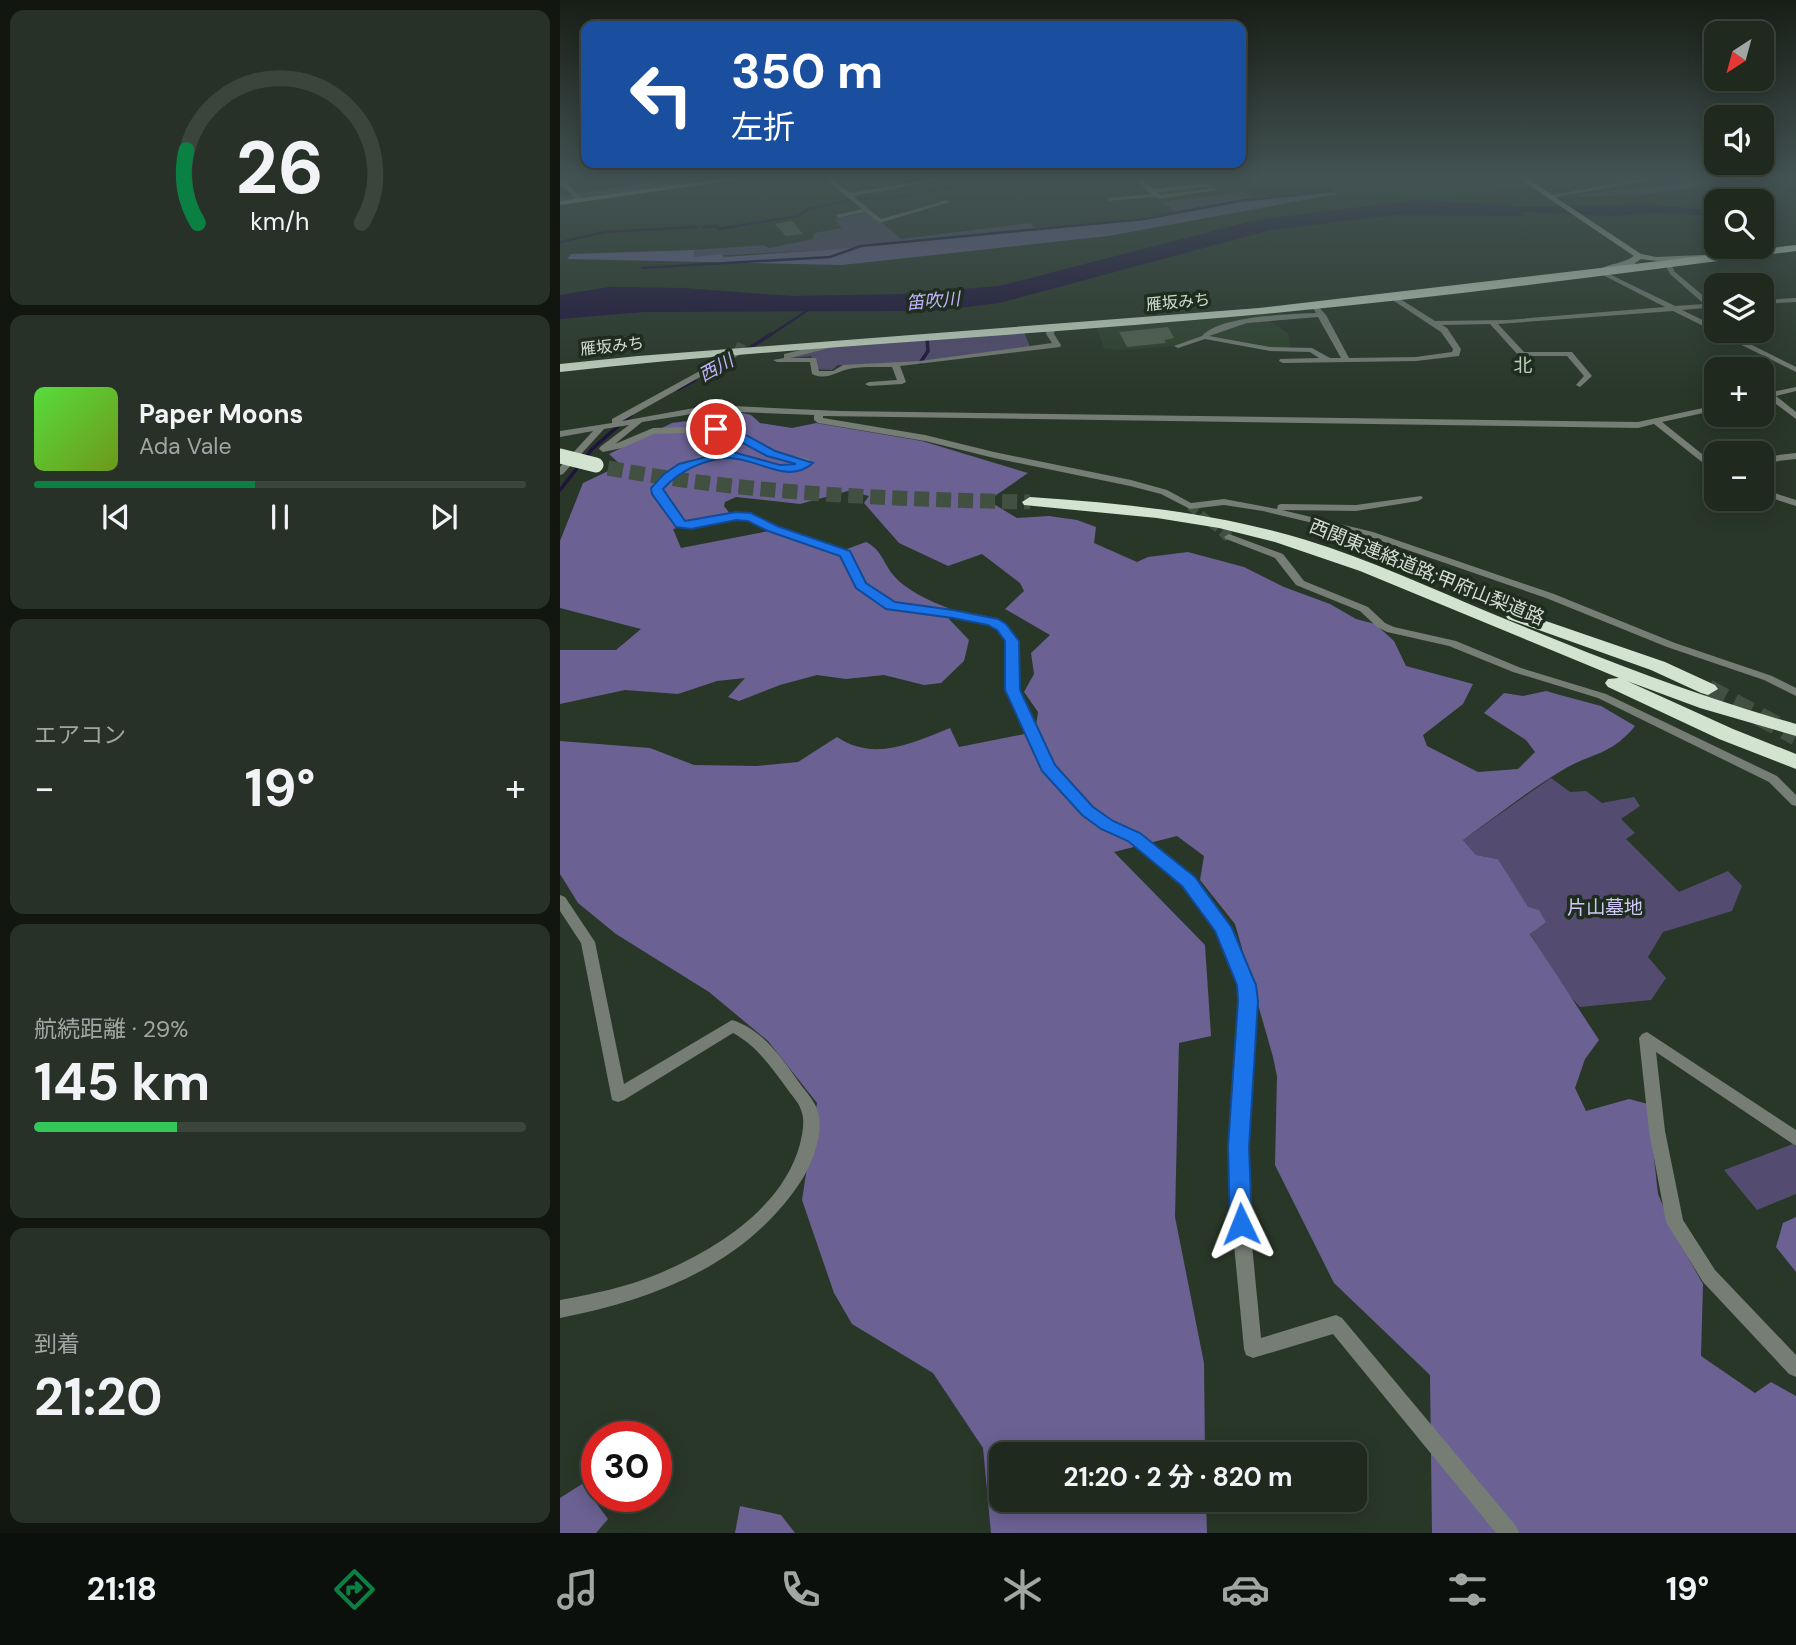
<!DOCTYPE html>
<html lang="ja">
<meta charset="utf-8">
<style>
:root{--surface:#1f291e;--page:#273127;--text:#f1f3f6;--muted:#a1a6a4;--line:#3c453c;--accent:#0b8043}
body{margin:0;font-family:"DM Sans","Noto Sans JP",sans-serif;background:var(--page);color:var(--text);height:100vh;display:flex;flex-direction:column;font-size:26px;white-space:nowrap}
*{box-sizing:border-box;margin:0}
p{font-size:23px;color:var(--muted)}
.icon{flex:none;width:38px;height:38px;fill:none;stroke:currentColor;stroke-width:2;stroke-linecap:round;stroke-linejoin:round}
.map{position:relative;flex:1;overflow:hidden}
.panel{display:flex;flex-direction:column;gap:10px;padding:10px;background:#111710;width:560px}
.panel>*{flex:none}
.hud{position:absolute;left:21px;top:21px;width:665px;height:147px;border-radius:14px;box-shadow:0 4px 18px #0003,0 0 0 2px var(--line);background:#1a4fa0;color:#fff;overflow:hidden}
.needle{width:46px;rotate:216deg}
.controls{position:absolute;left:1144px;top:21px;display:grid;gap:14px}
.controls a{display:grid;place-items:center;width:70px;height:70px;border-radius:14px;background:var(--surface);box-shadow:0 4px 18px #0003,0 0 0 2px var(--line);font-size:35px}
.speed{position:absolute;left:21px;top:1421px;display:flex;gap:14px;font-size:35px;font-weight:700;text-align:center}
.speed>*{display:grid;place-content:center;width:91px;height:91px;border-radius:50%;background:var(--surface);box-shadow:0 4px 18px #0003,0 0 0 2px var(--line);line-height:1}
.speed .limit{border:10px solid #d22;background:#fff;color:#111}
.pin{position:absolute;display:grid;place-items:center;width:60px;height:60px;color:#fff;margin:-30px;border:4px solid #fff;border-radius:50%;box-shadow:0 2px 7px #0007}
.me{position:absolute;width:77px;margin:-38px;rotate:358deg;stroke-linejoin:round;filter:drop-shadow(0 0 5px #0008)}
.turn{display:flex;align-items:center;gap:24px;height:147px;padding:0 35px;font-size:32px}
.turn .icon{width:91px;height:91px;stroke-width:2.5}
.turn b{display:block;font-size:49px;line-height:60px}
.big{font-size:52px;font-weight:700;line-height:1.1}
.panel .widget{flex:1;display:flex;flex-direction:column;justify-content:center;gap:10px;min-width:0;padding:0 24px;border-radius:14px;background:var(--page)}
.panel .dial{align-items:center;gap:0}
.dial svg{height:182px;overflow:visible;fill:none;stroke:var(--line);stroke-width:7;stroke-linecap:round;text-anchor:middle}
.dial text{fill:var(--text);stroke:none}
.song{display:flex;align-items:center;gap:21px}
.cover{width:84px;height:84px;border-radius:10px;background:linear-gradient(135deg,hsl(110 70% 55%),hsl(80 70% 35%))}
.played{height:7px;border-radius:4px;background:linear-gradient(90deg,var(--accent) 45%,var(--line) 45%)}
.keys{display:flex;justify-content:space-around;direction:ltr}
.heat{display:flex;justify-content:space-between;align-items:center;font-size:38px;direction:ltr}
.charge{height:10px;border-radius:5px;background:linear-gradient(90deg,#34c759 29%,var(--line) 0)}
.trip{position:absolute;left:429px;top:1442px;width:378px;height:70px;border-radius:14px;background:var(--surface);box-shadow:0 4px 18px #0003,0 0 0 2px var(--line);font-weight:700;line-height:70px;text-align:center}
.dock{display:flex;height:112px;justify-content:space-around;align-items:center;background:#0c100c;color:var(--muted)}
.dock .icon{width:49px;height:49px}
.dock .current{color:var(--accent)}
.dock b{font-size:32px;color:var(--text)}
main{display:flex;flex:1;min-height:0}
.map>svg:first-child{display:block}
</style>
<main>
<section class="panel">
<div class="widget dial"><svg viewBox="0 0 100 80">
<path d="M14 69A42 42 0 1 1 86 69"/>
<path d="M14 69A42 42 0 0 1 9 37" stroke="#0b8043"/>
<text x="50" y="56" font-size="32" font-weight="700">26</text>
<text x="50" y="72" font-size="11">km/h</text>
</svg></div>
<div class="widget">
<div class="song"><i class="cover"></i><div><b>Paper Moons</b><p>Ada Vale</p></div></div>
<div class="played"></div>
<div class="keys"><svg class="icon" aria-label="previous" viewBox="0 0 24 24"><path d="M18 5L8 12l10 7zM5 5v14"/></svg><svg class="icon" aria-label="pause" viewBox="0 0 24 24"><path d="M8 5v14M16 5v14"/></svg><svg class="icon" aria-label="next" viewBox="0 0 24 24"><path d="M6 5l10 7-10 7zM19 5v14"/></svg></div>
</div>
<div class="widget"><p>エアコン</p>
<div class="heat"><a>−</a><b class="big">19°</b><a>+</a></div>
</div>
<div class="widget"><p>航続距離 · 29%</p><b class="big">145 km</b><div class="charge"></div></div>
<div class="widget"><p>到着</p><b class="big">21:20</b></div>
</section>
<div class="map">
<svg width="1236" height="1533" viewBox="0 0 1236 1533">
<rect width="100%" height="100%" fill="#293728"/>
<g fill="#2e422d">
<path d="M757,179H998L974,186L885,197L777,194Z"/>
<path d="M705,311L715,319L709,320L728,333L730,349H710L645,337L618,346L559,350L544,348L536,327Z"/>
</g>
<g fill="#534c70">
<path d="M106,179H133V183L0,201V193L6,196Z"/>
<path d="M1162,179H1193L1080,195L998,197Z"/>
<path d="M683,192L693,198L615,211L603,202Z"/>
<path d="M310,212L341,239L470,223L475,228L265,250L134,257V250L204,245L209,248L253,239L254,233L282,228L274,219Z"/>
<path d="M463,329L470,347L335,365H278L272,370L255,369L251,356L224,359L276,345Z"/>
<path d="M991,778L1010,792L1026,791L1042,803L1074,797L1080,806L1061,819L1075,833L1066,839L1119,892L1168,871L1182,886L1172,911L1103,932L1088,957L1106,978L1091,1000L1020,1007L1006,992L970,933L968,908L938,859L916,855L903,840Z"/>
<path d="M1233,1144L1236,1147V1194L1197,1210L1164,1170Z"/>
</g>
<g fill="#6b6193">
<path d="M771,191L777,194L548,236L282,265L7,259L11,254L134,250V257L161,254L164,257L265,250L583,218L693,198Z"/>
<path d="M178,412L191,415L200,423L232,428L256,423L362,441L468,473L432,498V503L457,518L489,516L517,520L536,527L534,543L577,562L588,557L628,552L684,567L724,587L770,604L796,619L815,624L834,641L846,666L913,684L903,704L863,735L867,746L918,772L958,769L975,752L966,740L924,713L944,693L963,696L986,691L1000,695L1041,706L1075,726C1051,755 1035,752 1006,768C970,789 937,816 903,840L916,855L938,859L968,907L979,910L986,922L970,934L1039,1040L1025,1059L1015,1088L1026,1111L1069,1099L1088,1104L1098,1194L1115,1235L1143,1284L1141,1356L1195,1393L1211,1382L1236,1396V1533H872L870,1375L774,1283L715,1165L717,1076L713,1057L675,924L640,880L644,856L617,836L554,852L645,945L651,1036L619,1043L615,1217L644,1363L645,1454H441V1500H646L647,1533H431L423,1448L373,1373L292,1324L274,1293L242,1200L257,1103L208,1041L149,992L56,934L18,903L0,874V741L90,748L134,765L197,766L238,762L277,737C314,762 352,743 390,728L399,747L475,732L478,712L464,692L474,674L471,653L490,635L445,609L464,591L460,583L422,554L388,566L339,543L304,503L309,496L288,491L240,504L176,497L165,502L164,506L171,515L113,529L121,548L209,531L276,553L306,542C322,550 323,563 334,576C347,591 370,601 388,608L389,619L409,640L404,661L381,683L364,685L324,675L286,679L257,675L220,685L179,701L168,697L185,678L157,681L118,694L65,690L0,704V650H56L81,629L0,608V541L23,483L61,465L49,454L112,423L142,419L155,413Z"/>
<path d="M1236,1217V1272L1216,1247L1223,1223Z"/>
<path d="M22,1484L48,1519L36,1533H0V1498Z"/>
<path d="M180,1506L221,1515L235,1533H175Z"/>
</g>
<path fill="#1f133d" d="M854,200L948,204L953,207L1089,204L1157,211V216L1097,213L1051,216L962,212L965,216L835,215L711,230L439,303L375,311L83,312L0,319V295L49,287L124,288L232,296L340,294L439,286L696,220Z"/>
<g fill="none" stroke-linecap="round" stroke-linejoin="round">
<g stroke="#1f133d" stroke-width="2.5">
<path d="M448,181L455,179"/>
<path d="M298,199L334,198L412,183L423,188L442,183"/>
<path d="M143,227L157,226L159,229L238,216L248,209L290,200L287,197"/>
<path d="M0,242L45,232L136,227"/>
<path d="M82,268L270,257L301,246L584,219L679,201L771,191L757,179"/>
<path d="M209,336L248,310"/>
</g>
<g stroke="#1f133d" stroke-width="3.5">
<path d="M188,349L211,334"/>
<path d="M360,363L368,351L367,338"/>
<path d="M118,389L135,380"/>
<path d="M0,490L32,449L71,415"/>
</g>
</g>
<g fill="#51614f">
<path d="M232,221L243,234L226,236L215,224Z"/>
<path d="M608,327L614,338L604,340L606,343L567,347L559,332Z"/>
</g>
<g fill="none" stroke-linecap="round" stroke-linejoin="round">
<g stroke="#425042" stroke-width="9" stroke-dasharray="9 4.5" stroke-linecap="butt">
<path d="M178,352L182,342"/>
<path d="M630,506L666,535"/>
</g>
<path stroke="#425042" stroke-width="11" stroke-dasharray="11 5" stroke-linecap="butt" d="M664,533L669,537"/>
<path stroke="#425042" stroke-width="15" stroke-dasharray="15 7" stroke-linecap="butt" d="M48,468C188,494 328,499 470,502"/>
<path stroke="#425042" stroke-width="19" stroke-dasharray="19 10" stroke-linecap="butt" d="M1148,689L1236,736"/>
<g fill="#767d75" fill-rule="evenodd">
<path d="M0,179H3L22,199V201H18L0,183Z"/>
<path d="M265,179H272L289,193L372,179H388L293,196L321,219L387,200L390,202L320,223L305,212L278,218L276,215L302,209Z"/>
<path d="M575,179H582L593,189L648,183L657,190L599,199L595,197L547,201L549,198L591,194ZM647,187L649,189L600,195L597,192Z"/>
<path d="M1081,179H1097L990,198L987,196Z"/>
<path d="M1108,262L1110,263L1115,272L1152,303H1157V307L1122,310L1157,327V331H1164L1236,367V372L1113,311L938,324L964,352H1012L1032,376L1020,387L1016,385L1024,376L1007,356H959L930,324L882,325L887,328L901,349L899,356L856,361L723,363L719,361L720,359L759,358L750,352L710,351L645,339L618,348L614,346L642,336C659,316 729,314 756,313L751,305L755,303L766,315L789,358L856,357L892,352L893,349L881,332L831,299V295H834L875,321L947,320L1105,307L1039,273L1038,272L1041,270L1115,306L1144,304L1110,274L1105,264ZM758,317L781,358H770L752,348L710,347L649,336L687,323Z"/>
<path d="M1236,298V302L1202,304V300Z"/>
<path d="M488,324L495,326L494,334L501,345L500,347L340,366L346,382L342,384L309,386L305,384L309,382L337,380L332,367C320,367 295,366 285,370C273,374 265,380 252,374L250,362H217L213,360L224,358V354L270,343L274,345L273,347L230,358H256L259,371H273L283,365L360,361L492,343L486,334Z"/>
<path d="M178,350H181V354L62,421L151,405L279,411L1078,422L1157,405V410L1102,422L1157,466V474L1094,424L1078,428L263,416V418L365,435L434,452L571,480L607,490L631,503L664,499L717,509L718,505L721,504L796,505L861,496L863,498L858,501L796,511L722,510L813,532L994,594L1115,643L1212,676L1236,688V696L1204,680L1107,647L986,598L807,536L703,511L664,505L630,509L601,494L570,486L434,458L365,441L258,423L254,420V415L151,411L82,422L55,444L93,428L162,426L183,434L193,442L214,452L249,459L250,461C229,487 195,459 168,458C144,457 122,470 104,485L103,494L124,521L131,522L166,514H191L215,527L290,551L304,582L323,597L341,604L423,615L443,625L457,641L459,689L493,765L533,808L552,822L579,834L633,878L670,928L694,985L687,1147L690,1224L701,1338L776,1315L782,1318L956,1526L959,1533H936L773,1334L693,1358L686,1355L684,1349L672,1224L671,1147L680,985L657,930L623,884L569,840L542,828L523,814L484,770L447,689V642C443,638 440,632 436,629C401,602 336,628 299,588C290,579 286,566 282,555L209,531L189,520H166L131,528L118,526L93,494L96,482C116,466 139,452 166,452C187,452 223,475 240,462L208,456L187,446L177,438L161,432L94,434L62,448L43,452L39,449L40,447L69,425L44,429L3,474L0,475V467L33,431L0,437V431L52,423V419Z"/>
<path d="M1236,387V391L1216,396L1236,412V419L1208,398L1202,399V394Z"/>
<path d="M1236,453V459L1202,463V457Z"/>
<path d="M1202,489L1236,500V506L1202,495Z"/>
<path d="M669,534L723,554L744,581L808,607L825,623L834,627L896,641L961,668L1046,694L1217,776L1236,795V806L1232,805L1209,782L1038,698L953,672L889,646L827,632L817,627L800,611L736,585L715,558L666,539L664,537Z"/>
<path d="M0,895L5,897L35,942L64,1084L172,1020C204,1030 222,1059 241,1085C247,1093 255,1101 258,1112C264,1132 253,1161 243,1178C188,1264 96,1299 0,1318V1300C33,1294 67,1287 98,1274C155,1250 223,1208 240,1144C242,1135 245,1123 242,1113C240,1104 233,1097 228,1090C212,1068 197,1046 173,1033L64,1100L58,1102L52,1100L21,943L0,911Z"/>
<path d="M1087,1032L1236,1130V1146L1096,1052L1105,1131L1123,1220L1155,1270L1236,1355V1377L1229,1374L1143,1282L1106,1222L1089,1131L1079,1038L1082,1034Z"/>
</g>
<g fill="#9ba79a" fill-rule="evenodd">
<path d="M161,179H182L0,205V201Z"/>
<path d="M960,179H968L1081,254L1096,257L1166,254L1170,256L1166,258L1096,261L1081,259L1074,264L1038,274V270C1050,263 1063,264 1074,256Z"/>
</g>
<path fill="#c5d6c3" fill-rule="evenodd" d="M1236,245V251C1032,277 827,305 622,321C415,339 207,349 0,372V364L78,356L699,308Z"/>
<g fill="#d2e4d0" fill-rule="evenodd">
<path d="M470,497C564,503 656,513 746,540C810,560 871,588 933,614C1032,655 1132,695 1236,724V736L1140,708L1067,681L1173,729L1236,754V769L1159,739L1048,687L1045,683L1048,679L1059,678L800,571L715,542L659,528L597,518L464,505L462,502Z"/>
<path d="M954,610L1105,662L1155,685L1158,689L1148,695L1141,693L1091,670L948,619L945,615L948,611Z"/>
</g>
<path stroke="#d2e4d0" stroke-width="15" d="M0,456L36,465"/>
</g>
<linearGradient id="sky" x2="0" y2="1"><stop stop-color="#171e16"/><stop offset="0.45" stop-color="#435353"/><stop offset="1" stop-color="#435353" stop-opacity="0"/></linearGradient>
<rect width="1236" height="394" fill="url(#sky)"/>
<path fill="#1a73e8" stroke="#114b97" stroke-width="2" d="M156,426L173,428L215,451L253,463C227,486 196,457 168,458C144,459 119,471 103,489L125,521L176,512L191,513L217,526L290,551L306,583L335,602L393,610L438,619L446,624L459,641L460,690L495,765L533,807L553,821L580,833L635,877L672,928L696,985L698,1001L689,1147L692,1224L689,1231L681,1234L673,1231L670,1224L668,1147L678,1001L677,985L655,931L622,886L568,841L541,829L522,815L482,771L445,690V641L437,630L428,625L393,618L326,609L296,588L280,556L208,531L188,521L176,520L131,529L116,527L92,494L91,488L104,474L119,464L169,451L220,465L236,464L207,456L166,434L152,431V427Z"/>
<g text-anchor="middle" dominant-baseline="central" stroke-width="7" stroke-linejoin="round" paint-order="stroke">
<g font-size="16" fill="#d3dcd2" stroke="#1f2d1e">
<text transform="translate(618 302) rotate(-5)">雁坂みち</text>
<text transform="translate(52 346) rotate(-6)">雁坂みち</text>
</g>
<g font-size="18" font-style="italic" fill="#c1b2fe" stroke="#1f2d1e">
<text transform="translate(373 301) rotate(-5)">笛吹川</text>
<text transform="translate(156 368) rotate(-29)">西川</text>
</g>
<g font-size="19" fill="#bfd1bd" stroke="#1f2d1e">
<text x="963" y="365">北</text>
</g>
<g font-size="19" fill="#d3dcd2" stroke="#1f2d1e">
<text transform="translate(867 572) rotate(22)">西関東連絡道路;甲府山梨道路</text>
</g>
<g font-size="19" fill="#cfc7f5" stroke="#1f2d1e">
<text x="1045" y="907">片山墓地</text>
</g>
</g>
</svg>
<div class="controls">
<a><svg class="needle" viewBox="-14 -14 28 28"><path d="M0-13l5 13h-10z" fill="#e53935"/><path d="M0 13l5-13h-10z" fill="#a1a6a4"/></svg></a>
<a><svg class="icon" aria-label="sound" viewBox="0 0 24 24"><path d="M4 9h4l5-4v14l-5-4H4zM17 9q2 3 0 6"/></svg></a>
<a><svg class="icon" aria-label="search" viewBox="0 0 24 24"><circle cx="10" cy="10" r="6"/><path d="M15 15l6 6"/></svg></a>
<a><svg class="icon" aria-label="layers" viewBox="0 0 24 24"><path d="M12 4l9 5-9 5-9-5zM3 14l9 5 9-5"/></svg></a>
<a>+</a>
<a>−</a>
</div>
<div class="speed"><div class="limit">30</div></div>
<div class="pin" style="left:156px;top:429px;background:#d93025"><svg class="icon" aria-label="arrive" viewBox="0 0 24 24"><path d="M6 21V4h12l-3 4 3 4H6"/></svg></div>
<svg class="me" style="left:681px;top:1224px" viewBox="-20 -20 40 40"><path d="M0-17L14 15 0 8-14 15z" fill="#1a73e8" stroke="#fff" stroke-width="4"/></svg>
<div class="trip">21:20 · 2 分 · 820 m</div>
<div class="hud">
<div class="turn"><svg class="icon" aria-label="left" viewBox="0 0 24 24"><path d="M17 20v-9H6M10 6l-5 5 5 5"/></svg><div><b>350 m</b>左折</div></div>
</div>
</div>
</main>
<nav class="dock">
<b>21:18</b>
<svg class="icon current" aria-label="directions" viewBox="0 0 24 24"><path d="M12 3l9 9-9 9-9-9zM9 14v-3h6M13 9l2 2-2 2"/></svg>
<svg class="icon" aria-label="music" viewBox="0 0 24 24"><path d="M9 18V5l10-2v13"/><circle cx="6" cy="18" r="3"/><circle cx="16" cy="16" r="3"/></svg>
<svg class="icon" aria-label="phone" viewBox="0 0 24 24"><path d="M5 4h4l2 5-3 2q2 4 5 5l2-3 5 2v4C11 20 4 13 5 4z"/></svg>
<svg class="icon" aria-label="climate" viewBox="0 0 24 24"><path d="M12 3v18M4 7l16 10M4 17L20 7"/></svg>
<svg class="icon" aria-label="car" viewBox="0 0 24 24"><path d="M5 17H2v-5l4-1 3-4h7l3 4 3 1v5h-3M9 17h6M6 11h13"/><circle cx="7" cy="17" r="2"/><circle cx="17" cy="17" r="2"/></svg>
<svg class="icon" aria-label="filters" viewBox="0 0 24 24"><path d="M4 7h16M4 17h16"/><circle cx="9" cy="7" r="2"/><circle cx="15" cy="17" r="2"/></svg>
<b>19°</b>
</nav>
